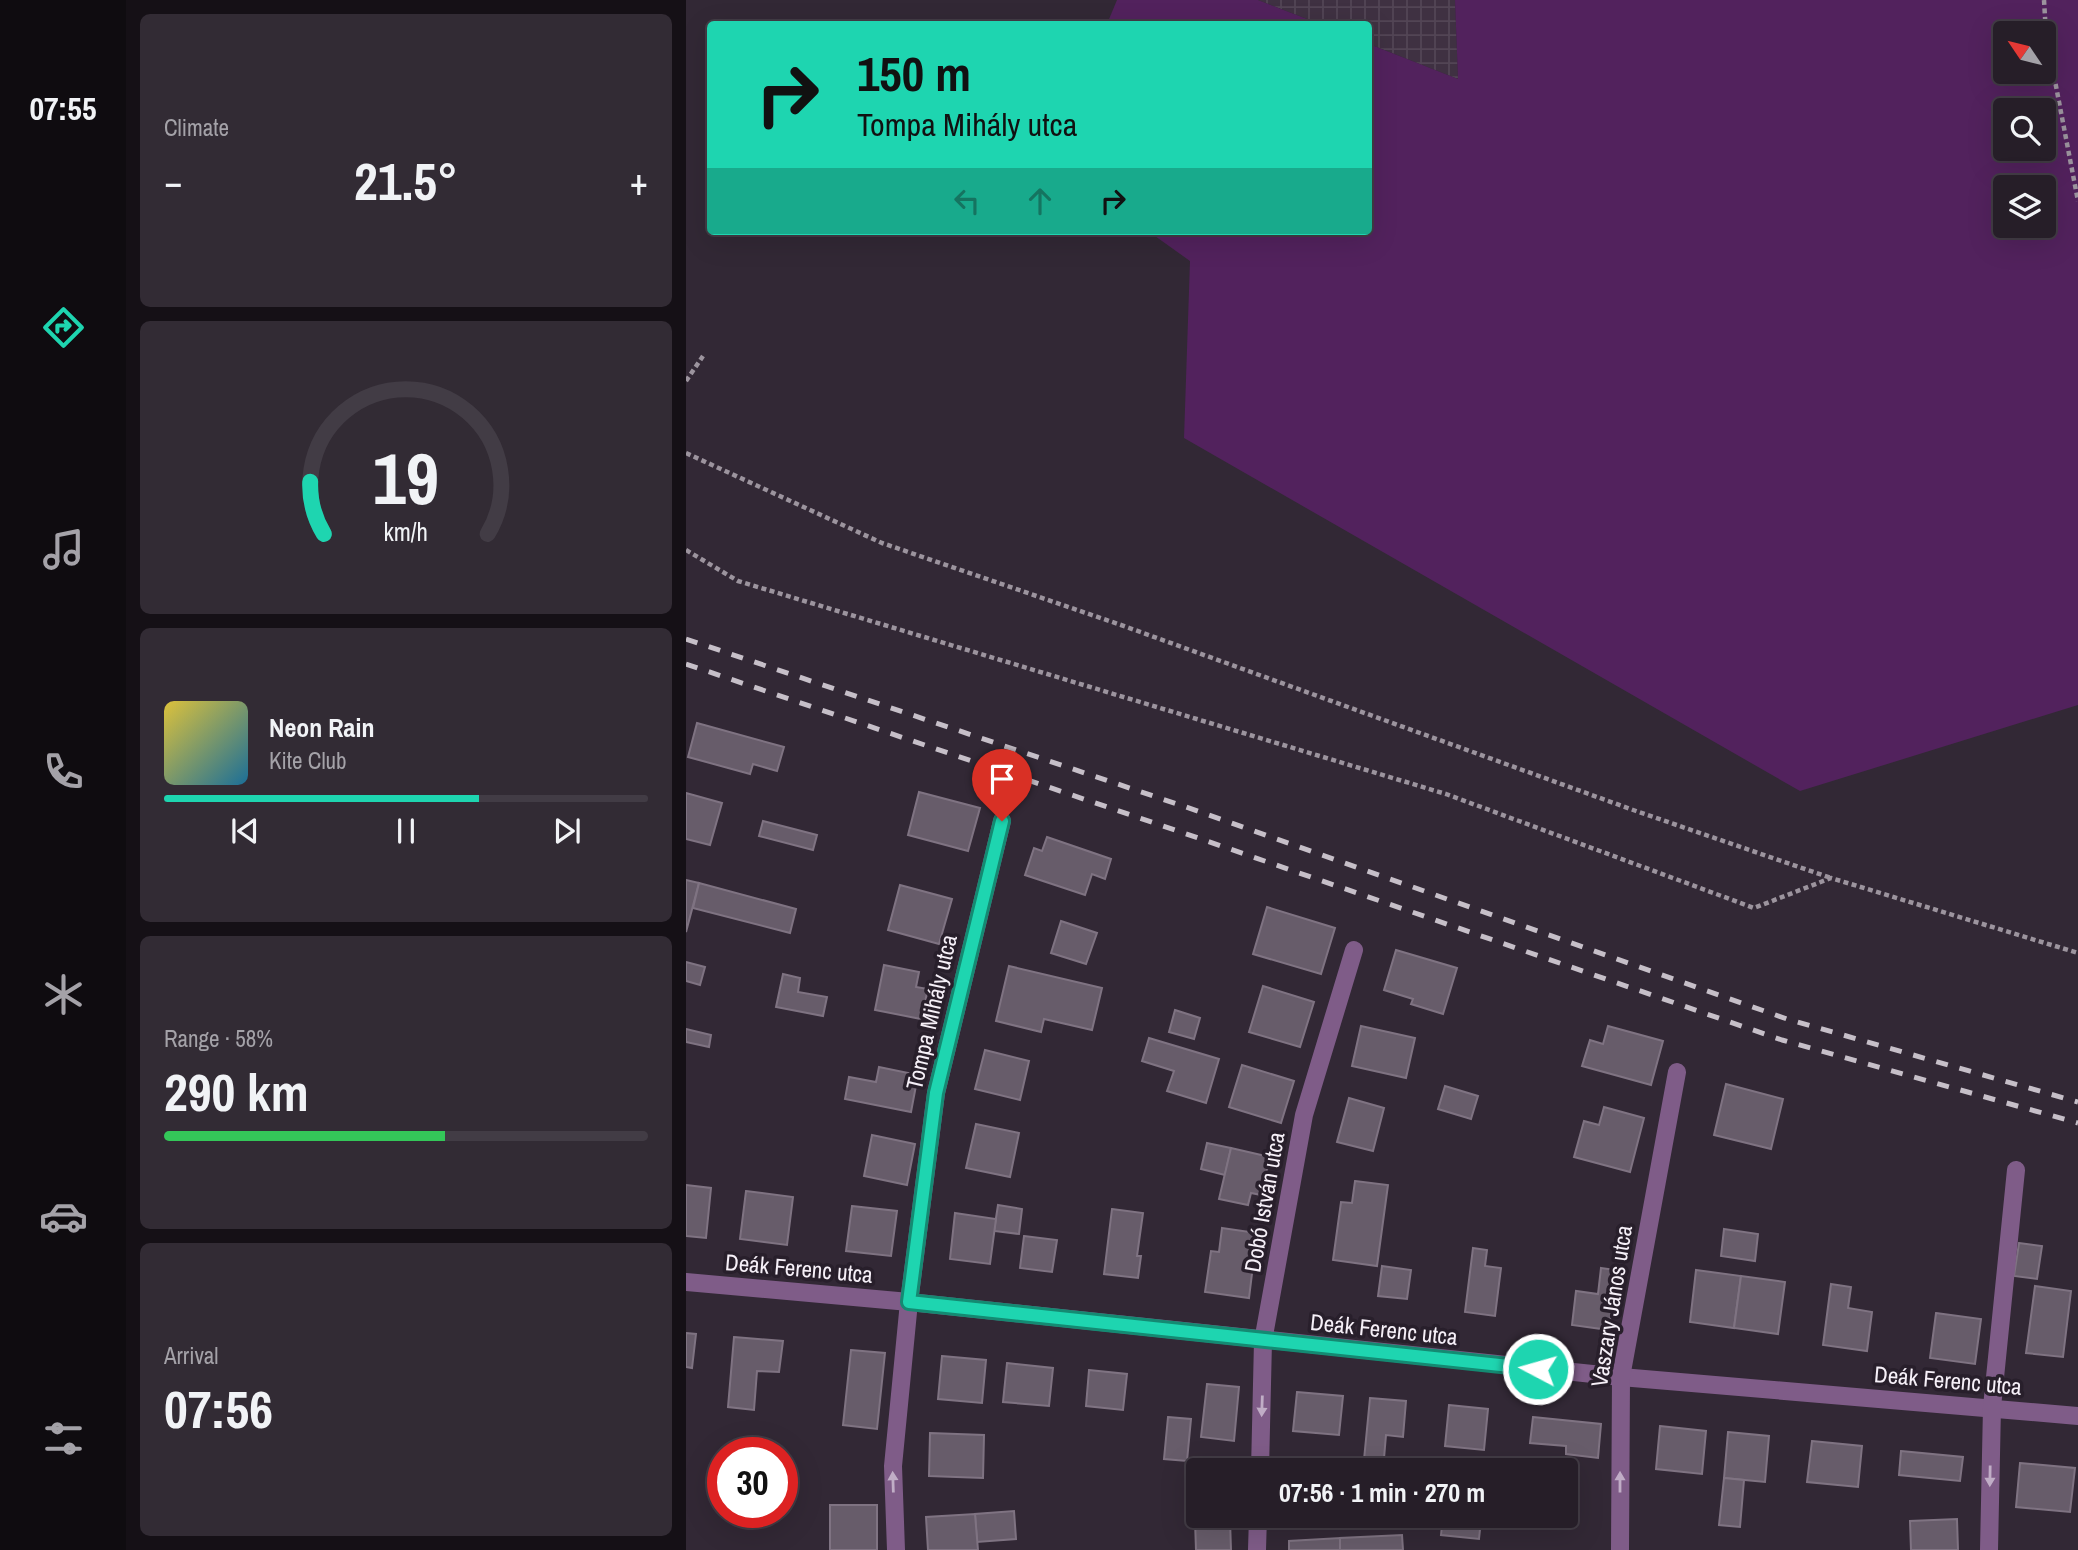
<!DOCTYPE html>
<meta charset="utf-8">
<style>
:root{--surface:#261e28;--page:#322b34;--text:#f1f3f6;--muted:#a4a2a8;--line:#423c45;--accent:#1ed5b0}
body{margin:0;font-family:"Archivo Narrow",sans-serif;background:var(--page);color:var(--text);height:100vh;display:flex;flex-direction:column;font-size:26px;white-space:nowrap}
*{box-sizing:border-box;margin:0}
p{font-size:23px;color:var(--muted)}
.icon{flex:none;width:38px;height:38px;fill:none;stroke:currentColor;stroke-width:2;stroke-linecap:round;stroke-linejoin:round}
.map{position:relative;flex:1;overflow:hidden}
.drawer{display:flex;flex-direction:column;gap:14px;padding:14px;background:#151016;width:560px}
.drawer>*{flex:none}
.guide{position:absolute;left:21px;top:21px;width:665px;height:214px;border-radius:7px;box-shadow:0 7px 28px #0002,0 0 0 2px var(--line);background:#1ed5b0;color:#111;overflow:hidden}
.needle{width:46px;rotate:305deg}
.controls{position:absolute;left:1307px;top:21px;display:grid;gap:14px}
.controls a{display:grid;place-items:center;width:63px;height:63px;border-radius:7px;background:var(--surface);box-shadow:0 7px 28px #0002,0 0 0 2px var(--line);font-size:35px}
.speed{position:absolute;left:21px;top:1437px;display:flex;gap:14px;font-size:35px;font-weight:700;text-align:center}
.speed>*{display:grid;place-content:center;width:91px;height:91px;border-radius:50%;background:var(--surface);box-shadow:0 7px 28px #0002,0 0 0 2px var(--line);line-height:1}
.speed .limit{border:10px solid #d22;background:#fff;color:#111}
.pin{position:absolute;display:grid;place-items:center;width:60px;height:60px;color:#fff;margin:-72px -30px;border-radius:50% 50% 50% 0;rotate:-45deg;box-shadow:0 0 7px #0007}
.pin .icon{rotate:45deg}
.me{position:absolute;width:77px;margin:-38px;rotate:276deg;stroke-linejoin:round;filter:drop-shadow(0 0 5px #0008)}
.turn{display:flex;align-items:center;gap:24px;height:147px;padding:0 35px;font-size:32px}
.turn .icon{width:91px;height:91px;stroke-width:2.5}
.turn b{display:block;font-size:49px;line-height:60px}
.lanes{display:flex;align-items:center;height:66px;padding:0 35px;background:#0003;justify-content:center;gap:35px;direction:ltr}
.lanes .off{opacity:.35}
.big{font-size:52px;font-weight:700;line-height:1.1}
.drawer .widget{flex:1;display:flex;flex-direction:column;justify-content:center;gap:10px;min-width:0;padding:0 24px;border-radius:10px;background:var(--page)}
.drawer .dial{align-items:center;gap:0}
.dial svg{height:182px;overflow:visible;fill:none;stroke:var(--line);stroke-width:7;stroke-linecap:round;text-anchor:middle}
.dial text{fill:var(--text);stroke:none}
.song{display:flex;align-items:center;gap:21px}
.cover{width:84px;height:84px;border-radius:10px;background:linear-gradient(135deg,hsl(50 70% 55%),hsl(200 70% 35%))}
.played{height:7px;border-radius:4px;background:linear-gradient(90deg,var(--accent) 65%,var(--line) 65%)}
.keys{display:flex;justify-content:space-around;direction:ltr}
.heat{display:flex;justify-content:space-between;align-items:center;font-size:38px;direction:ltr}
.charge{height:10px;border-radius:5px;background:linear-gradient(90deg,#34c759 58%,var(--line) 0)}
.trip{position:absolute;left:500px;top:1458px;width:392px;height:70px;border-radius:7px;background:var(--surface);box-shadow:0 7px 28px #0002,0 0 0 2px var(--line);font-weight:700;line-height:70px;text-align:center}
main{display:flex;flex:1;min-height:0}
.menu{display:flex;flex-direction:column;width:126px;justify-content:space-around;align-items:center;background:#0f0c10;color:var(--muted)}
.menu .icon{width:49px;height:49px}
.menu .current{color:var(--accent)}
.menu b{font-size:32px;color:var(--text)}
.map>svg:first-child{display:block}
</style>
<main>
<nav class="menu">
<b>07:55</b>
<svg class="icon current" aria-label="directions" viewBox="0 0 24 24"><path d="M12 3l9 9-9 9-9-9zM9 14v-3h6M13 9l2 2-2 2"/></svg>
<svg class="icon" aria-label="music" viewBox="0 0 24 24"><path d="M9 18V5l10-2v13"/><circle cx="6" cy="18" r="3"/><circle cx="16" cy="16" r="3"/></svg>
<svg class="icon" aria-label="phone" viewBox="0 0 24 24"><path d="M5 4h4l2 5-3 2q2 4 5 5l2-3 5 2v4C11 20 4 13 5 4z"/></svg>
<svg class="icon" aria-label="climate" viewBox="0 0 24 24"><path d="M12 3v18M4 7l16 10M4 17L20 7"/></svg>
<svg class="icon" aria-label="car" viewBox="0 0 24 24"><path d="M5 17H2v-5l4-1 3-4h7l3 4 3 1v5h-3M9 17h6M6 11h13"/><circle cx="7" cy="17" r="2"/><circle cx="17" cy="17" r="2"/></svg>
<svg class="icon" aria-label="filters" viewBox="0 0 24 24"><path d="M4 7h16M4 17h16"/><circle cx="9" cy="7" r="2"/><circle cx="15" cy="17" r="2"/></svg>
</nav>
<section class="drawer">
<div class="widget"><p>Climate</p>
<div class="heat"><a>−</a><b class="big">21.5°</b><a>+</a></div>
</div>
<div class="widget dial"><svg viewBox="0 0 100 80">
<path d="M14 69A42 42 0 1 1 86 69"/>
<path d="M14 69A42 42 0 0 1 8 46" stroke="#1ed5b0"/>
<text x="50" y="56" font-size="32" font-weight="700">19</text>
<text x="50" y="72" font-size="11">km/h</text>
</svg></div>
<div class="widget">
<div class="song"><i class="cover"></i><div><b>Neon Rain</b><p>Kite Club</p></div></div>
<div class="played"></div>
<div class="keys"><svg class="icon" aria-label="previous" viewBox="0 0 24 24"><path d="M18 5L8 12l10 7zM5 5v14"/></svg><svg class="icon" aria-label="pause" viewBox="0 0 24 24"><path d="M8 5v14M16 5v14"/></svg><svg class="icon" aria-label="next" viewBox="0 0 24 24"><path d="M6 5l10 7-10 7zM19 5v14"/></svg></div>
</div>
<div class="widget"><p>Range · 58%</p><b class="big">290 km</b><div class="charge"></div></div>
<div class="widget"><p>Arrival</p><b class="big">07:56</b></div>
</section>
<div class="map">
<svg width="1392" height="1550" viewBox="0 0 1392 1550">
<defs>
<pattern id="industrial-grid" width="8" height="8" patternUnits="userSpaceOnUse" patternTransform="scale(1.75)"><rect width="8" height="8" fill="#3f3142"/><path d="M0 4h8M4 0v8" fill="none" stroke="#524555"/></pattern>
</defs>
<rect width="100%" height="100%" fill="#322835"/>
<path fill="url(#industrial-grid)" d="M572,0H769L772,79L683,44L682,24H634Z"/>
<g fill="#52225d" fill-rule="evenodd">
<path d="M431,0H572L634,24H421Z"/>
<path d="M769,0H1392V705L1114,791L498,438L504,261L462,231H682L683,44L772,79ZM1320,33H1358V72H1320ZM1320,110H1358V149H1320ZM1320,187H1358V226H1320Z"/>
</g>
<g fill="#675c6a" stroke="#7f7382" stroke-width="2">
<path d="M11,723L98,747L91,771L67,764L64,774L2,757Z"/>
<path d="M233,792L294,808L282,851L222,835Z"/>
<path d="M0,793L36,803L24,845L0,839Z"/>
<path d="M77,821L131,835L127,850L73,836Z"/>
<path d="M361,837L425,859L419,879L406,874L399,895L339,875L348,848L356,851Z"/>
<path d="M0,880L13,883L0,932Z"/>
<path d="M13,883L110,909L104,933L7,908Z"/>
<path d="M214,885L266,899L253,944L202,930Z"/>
<path d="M581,907L649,928L635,974L567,954Z"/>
<path d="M375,921L411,933L400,964L365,953Z"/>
<path d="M710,950L771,968L757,1014L725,1004L727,999L698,990Z"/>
<path d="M0,962L19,967L14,985L0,981Z"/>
<path d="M198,965L233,972L230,987L242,989L235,1019L189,1010Z"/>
<path d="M323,966L416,988L406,1030L358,1019L355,1032L310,1021Z"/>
<path d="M97,974L114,978L112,992L141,997L137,1016L90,1007Z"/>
<path d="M577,986L628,1002L614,1047L563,1032Z"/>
<path d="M489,1010L514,1018L508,1039L483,1032Z"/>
<path d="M675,1026L729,1038L720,1078L666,1066Z"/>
<path d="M922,1026L977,1041L965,1085L896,1066L904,1040L917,1044Z"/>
<path d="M0,1029L25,1035L23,1047L0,1042Z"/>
<path d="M463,1038L533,1059L520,1103L481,1091L488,1071L456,1061Z"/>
<path d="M299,1050L343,1061L334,1100L289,1089Z"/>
<path d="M556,1065L608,1081L595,1123L543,1107Z"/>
<path d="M193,1067L232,1075L225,1112L159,1099L163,1077L190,1082Z"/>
<path d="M1040,1084L1097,1099L1085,1149L1028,1135Z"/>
<path d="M759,1086L792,1096L785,1119L752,1109Z"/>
<path d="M663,1098L698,1108L687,1151L651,1142Z"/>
<path d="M918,1107L958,1118L944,1172L888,1157L898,1121L913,1125Z"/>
<path d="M290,1124L333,1133L324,1177L280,1168Z"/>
<path d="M186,1135L229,1144L221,1185L178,1176Z"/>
<path d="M521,1143L545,1148L539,1175L515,1169Z"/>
<path d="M545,1148L584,1157L575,1195L565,1193L562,1205L533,1199Z"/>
<path d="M669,1181L702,1185L691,1266L647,1260L655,1202L666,1203Z"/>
<path d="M0,1185L25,1188L20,1238L0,1236Z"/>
<path d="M60,1191L107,1197L101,1245L54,1239Z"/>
<path d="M312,1205L336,1209L333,1234L308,1231Z"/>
<path d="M166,1206L211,1211L205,1256L160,1251Z"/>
<path d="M426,1209L457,1213L451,1256H455L452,1278L418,1274Z"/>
<path d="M269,1213L310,1219L304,1264L264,1259Z"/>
<path d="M536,1228L571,1233L563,1298L519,1292L525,1251L533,1252Z"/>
<path d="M1038,1229L1072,1234L1069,1261L1035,1256Z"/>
<path d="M338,1236L371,1240L366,1272L334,1268Z"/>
<path d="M1333,1243L1356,1246L1351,1279L1328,1276Z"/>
<path d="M787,1248L801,1250L799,1266L815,1268L809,1316L779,1312Z"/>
<path d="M696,1266L725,1270L721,1299L692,1296Z"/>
<path d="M915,1268L930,1270L923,1330L886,1325L890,1291L912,1294Z"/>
<path d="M1010,1270L1055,1276L1048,1328L1004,1322Z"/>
<path d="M1055,1276L1099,1282L1092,1334L1048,1328Z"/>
<path d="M1145,1284L1165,1287L1162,1308L1186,1312L1181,1351L1137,1345Z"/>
<path d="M1349,1286L1385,1291L1377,1357L1340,1353Z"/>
<path d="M1250,1313L1295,1319L1289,1364L1244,1358Z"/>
<path d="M0,1333L10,1334L6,1368L0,1367Z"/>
<path d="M48,1337L97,1341L93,1372L71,1371L68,1410L42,1407Z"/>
<path d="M165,1350L199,1353L191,1429L157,1425Z"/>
<path d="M256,1356L300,1360L296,1403L252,1399Z"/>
<path d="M321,1363L367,1368L363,1406L317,1402Z"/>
<path d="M403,1370L441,1374L437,1410L400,1406Z"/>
<path d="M521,1384L553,1387L548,1441L515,1437Z"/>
<path d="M611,1392L657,1396L653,1435L607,1431Z"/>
<path d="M684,1398L720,1401L717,1437L700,1435L697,1470H677Z"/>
<path d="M763,1405L802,1409L798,1450L759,1446Z"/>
<path d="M482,1417L505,1419L501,1461L478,1459Z"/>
<path d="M847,1417L915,1424L912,1458L880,1454V1446L844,1443Z"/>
<path d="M974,1426L1020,1431L1016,1474L970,1469Z"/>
<path d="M1042,1432L1083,1436L1079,1482L1038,1478Z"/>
<path d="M244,1433L298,1435L297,1478L243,1476Z"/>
<path d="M1126,1441L1176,1446L1172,1487L1121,1482Z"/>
<path d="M1215,1451L1277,1457L1274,1481L1213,1475Z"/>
<path d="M657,1460V1470H604V1463Z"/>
<path d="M1334,1463L1389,1468L1384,1512L1330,1507Z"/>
<path d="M1038,1478L1058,1480L1054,1527L1033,1525Z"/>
<rect x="144" y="1505" width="47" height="45"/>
<path d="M328,1511L330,1539L291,1542L289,1514Z"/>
<path d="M289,1514L292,1550H242L240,1517Z"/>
<path d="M757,1516H818L817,1522L795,1520L793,1539L755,1535Z"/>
<path d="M1271,1519L1272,1550H1225L1224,1521Z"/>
<path d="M544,1520L545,1550H510L509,1521Z"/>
<path d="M716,1535L717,1550H654V1538Z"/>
<path d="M654,1538V1550H603V1541Z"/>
</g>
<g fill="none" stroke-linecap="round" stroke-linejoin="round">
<g stroke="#9c949e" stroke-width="4.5" stroke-dasharray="5 3.5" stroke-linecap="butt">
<path d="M1358,0L1360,34L1392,201"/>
<path d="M0,381L17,356"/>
<path d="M0,453L196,543L435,625L950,811L1145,878"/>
<path d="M0,550L52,581L760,794L1068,908L1145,878L1392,953"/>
</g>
<g stroke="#7f5c88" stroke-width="18">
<path d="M0,1282L223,1302L935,1377L1392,1416"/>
<path d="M574,1470L577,1341L618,1115L668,950"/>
<path d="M210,1550L207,1466L223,1302L250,1093L316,821"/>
<path d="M571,1550L572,1516"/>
<path d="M934,1550L935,1377L991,1072"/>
<path d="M1303,1550L1306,1407L1330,1170"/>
</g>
<g stroke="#c6bfc8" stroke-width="5" stroke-dasharray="12 12" stroke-linecap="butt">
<path d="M0,639L500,807L1101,1019L1392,1102"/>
<path d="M0,664L489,830L1096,1040L1392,1123"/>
</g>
</g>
<defs><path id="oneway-solid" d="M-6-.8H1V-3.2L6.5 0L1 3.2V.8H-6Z" transform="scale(1.75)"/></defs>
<g fill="#c0adc6">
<use href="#oneway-solid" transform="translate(576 1406) rotate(92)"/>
<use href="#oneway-solid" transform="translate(1304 1476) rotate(91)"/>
<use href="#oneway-solid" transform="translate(207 1482) rotate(-92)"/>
<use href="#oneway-solid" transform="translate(934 1482) rotate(-90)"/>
</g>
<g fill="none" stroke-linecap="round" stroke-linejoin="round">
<defs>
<path id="route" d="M316,821L250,1093L223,1302L852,1369"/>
</defs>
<use href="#route" stroke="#148a72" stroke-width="18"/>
<use href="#route" stroke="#1ed5b0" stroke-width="12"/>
</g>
<g text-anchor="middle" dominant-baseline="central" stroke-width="7" stroke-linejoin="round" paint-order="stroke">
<g font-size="23" fill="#f6f0f8" stroke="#281f2b">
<text transform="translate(245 1012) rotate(-77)">Tompa Mihály utca</text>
<text transform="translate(578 1202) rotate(-80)">Dobó István utca</text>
<text transform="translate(113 1268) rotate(5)">Deák Ferenc utca</text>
<text transform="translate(925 1306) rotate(-81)">Vaszary János utca</text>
<text transform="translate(698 1329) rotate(6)">Deák Ferenc utca</text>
<text transform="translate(1262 1380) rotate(5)">Deák Ferenc utca</text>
</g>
</g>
</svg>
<div class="controls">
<a><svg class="needle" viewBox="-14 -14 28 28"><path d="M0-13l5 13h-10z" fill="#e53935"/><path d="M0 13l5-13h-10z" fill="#a4a2a8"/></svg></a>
<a><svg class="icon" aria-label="search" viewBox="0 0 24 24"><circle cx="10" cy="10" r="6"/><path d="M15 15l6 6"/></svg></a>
<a><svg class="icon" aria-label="layers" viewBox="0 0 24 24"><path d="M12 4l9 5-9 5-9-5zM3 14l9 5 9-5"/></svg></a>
</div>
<div class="speed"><div class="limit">30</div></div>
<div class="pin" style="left:316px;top:821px;background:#d93025"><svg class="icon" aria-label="arrive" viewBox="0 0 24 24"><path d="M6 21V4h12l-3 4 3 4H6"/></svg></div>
<svg class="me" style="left:852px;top:1369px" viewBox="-20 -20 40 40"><circle r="17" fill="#1ed5b0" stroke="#fff" stroke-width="3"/><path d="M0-11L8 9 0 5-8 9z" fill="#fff"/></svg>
<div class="trip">07:56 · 1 min · 270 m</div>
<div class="guide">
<div class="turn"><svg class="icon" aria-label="right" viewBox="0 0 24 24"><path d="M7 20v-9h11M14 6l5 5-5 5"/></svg><div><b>150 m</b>Tompa Mihály utca</div></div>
<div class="lanes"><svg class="icon off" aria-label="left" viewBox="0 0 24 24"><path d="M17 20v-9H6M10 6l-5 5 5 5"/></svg><svg class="icon off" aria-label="ahead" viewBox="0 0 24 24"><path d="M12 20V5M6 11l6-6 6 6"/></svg><svg class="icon" aria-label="right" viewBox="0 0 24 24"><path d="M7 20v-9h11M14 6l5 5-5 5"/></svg></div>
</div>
</div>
</main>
